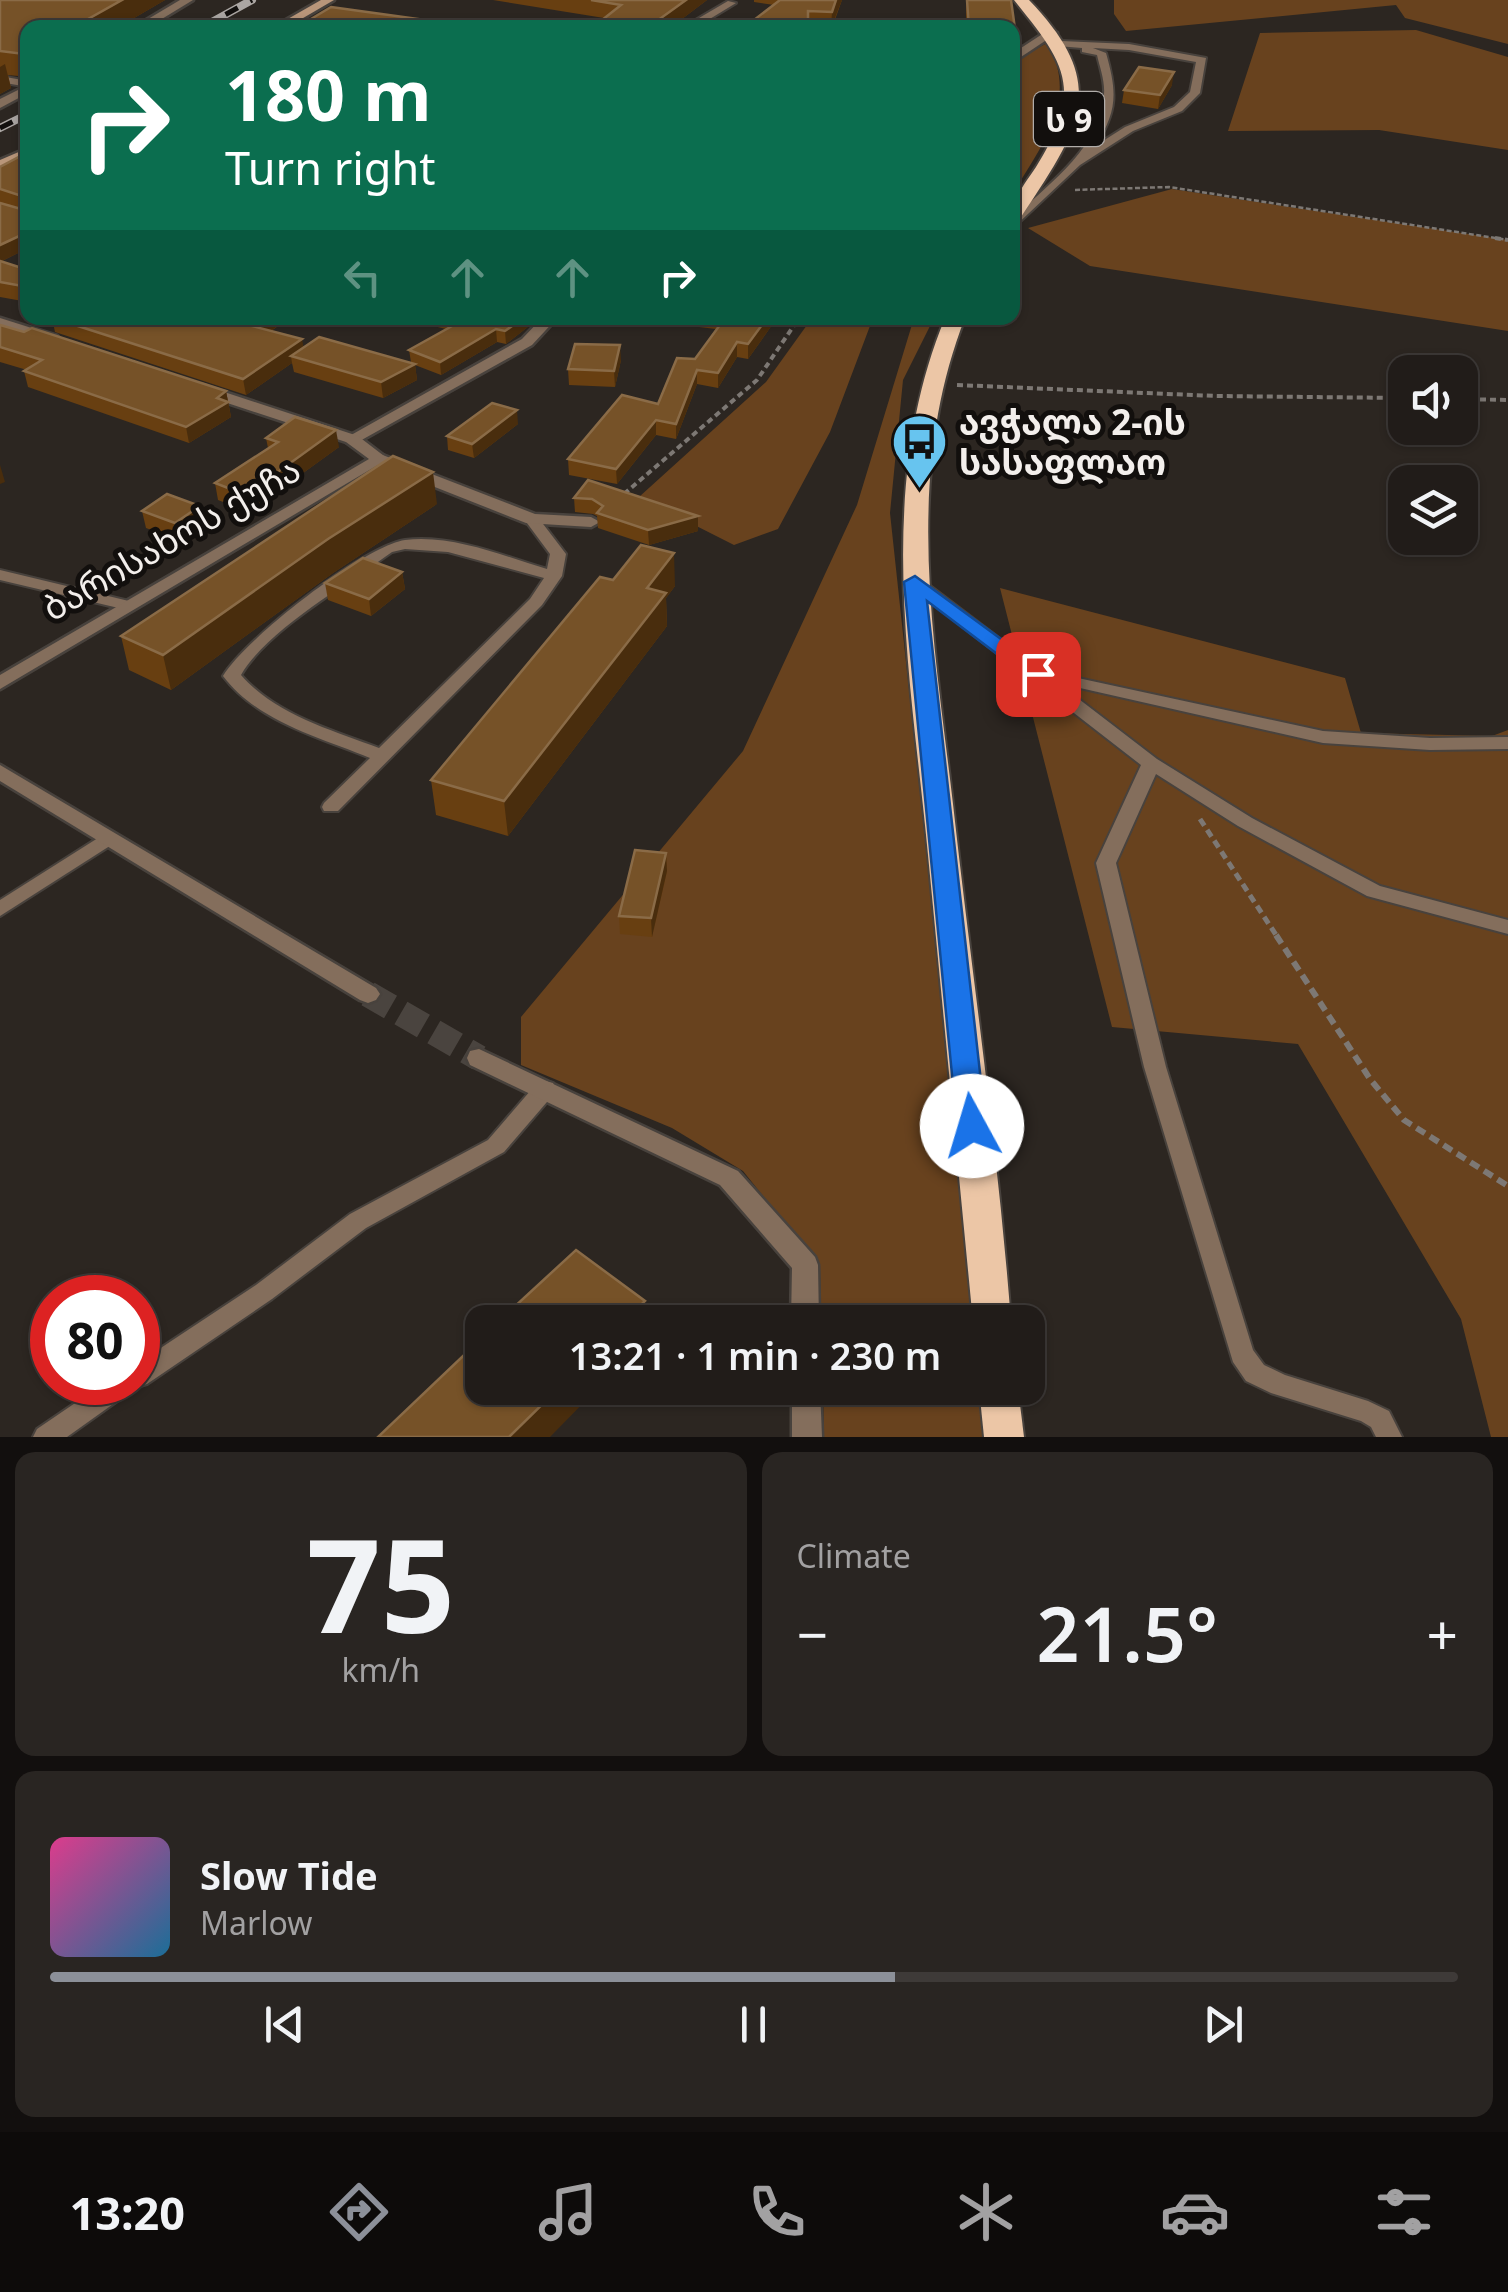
<!DOCTYPE html>
<meta charset="utf-8">
<style>
:root{--surface:#211c19;--page:#292522;--text:#f1f3f6;--muted:#a2a1a2;--line:#3e3a38;--accent:#8c9099}
body{margin:0;font-family:"Noto Sans","Noto Sans Georgian",sans-serif;background:var(--page);color:var(--text);height:100vh;display:flex;flex-direction:column;font-size:38px;white-space:nowrap}
*{box-sizing:border-box;margin:0}
p{font-size:32px;color:var(--muted)}
.icon{flex:none;width:55px;height:55px;fill:none;stroke:currentColor;stroke-width:2;stroke-linecap:round;stroke-linejoin:round}
.map{position:relative;height:1437px;overflow:hidden}
.side{display:flex;flex-direction:column;gap:15px;padding:15px;background:#120f0e;flex:1}
.side>*{flex:none}
.top-card{position:absolute;left:20px;top:20px;width:1000px;height:305px;border-radius:20px;box-shadow:0 2px 8px #0004,0 0 0 2px var(--line);background:#0b6e4f;color:#fff;overflow:hidden}
.buttons{position:absolute;left:1388px;top:355px;display:grid;gap:20px}
.buttons a{display:grid;place-items:center;width:90px;height:90px;border-radius:20px;background:var(--surface);box-shadow:0 2px 8px #0004,0 0 0 2px var(--line);font-size:50px}
.speed{position:absolute;left:30px;top:1275px;display:flex;gap:20px;font-size:50px;font-weight:700;text-align:center}
.speed>*{display:grid;place-content:center;width:130px;height:130px;border-radius:50%;background:var(--surface);box-shadow:0 2px 8px #0004,0 0 0 2px var(--line);line-height:1}
.speed .limit{border:15px solid #d22;background:#fff;color:#111}
.pin{position:absolute;display:grid;place-items:center;width:85px;height:85px;color:#fff;margin:-42px;border-radius:20px;box-shadow:0 5px 15px #0006}
.me{position:absolute;width:110px;margin:-55px;rotate:354deg;stroke-linejoin:round;filter:drop-shadow(0 0 8px #0008)}
.turn{display:flex;align-items:center;gap:35px;height:210px;padding:0 40px;font-size:45px}
.turn .icon{width:130px;height:130px;stroke-width:2.5}
.turn b{display:block;font-size:70px;line-height:85px}
.lanes{display:flex;align-items:center;height:95px;padding:0 40px;background:#0003;justify-content:center;gap:50px;direction:ltr}
.lanes .off{opacity:.35}
.big{font-size:75px;font-weight:600;line-height:1.1}
.side .card{flex:1;display:flex;flex-direction:column;justify-content:center;gap:15px;min-width:0;padding:0 35px;border-radius:20px;background:var(--page)}
.side .dial{align-items:center;gap:0}
.dial b{font-size:130px;line-height:1}
.song{display:flex;align-items:center;gap:30px}
.cover{width:120px;height:120px;border-radius:15px;background:linear-gradient(135deg,hsl(330 70% 55%),hsl(200 70% 35%))}
.played{height:10px;border-radius:5px;background:linear-gradient(90deg,var(--accent) 60%,var(--line) 60%)}
.keys{display:flex;justify-content:space-around;direction:ltr}
.heat{display:flex;justify-content:space-between;align-items:center;font-size:55px;direction:ltr}
.side .tiles{flex:1;display:grid;gap:15px;grid-template-columns:1fr 1fr}
.card:last-child{grid-column:span 2}
.trip{position:absolute;left:465px;top:1305px;width:580px;height:100px;border-radius:20px;background:var(--surface);box-shadow:0 2px 8px #0004,0 0 0 2px var(--line);font-weight:600;line-height:100px;text-align:center}
.tab-bar{display:flex;height:160px;justify-content:space-around;align-items:center;background:#0d0b0a;color:var(--muted)}
.tab-bar .icon{width:70px;height:70px}
.tab-bar .current{color:var(--accent)}
.tab-bar b{font-size:45px;color:var(--text)}
.map>svg:first-child{display:block}
</style>
<div class="map">
<svg width="1508" height="1437" viewBox="0 0 1508 1437">
<rect width="100%" height="100%" fill="#2c2621"/>
<g fill="#68421e">
<path d="M1114,0H1508V44L1405,18L1396,5L1126,31L1114,14Z"/>
<path d="M1416,30L1508,57V150L1379,130L1228,131L1260,33Z"/>
<path d="M1047,43C1080,98 1042,145 1013,193V62Z"/>
<path d="M1172,189L1508,240V331L1090,266L1028,228Z"/>
<path d="M812,318H873L830,432L778,529L734,545L639,497L766,382Z"/>
<path d="M914,318H934L903,380L890,513L977,1322H821L820,1267L743,1171L672,1128L521,1065V1017L743,751L857,505Z"/>
<path d="M1000,588L1345,678L1361,733L1492,736L1508,730V1437H1491L1461,1319L1298,1044L1112,1027Z"/>
<path d="M823,1388H982L986,1437H824Z"/>
</g>
<g fill="none" stroke-linecap="round" stroke-linejoin="round">
<path stroke="#4a443f" stroke-width="26" stroke-dasharray="26 12" stroke-linecap="butt" d="M368,994L479,1058"/>
<defs>
<g id="service">
<path d="M728,1L736,3L695,28H682Z"/>
<path d="M1061,41L1129,44L1206,58L1200,93L1182,111L1133,131L1080,165L1012,229V219C1048,184 1101,148 1104,94C1105,81 1100,68 1097,55L1082,52V48L1057,46L1056,44ZM1093,48L1129,50L1196,62L1190,92L1174,107L1125,127L1095,146C1118,111 1117,92 1106,53Z"/>
<path d="M0,76L28,81V87L0,82Z"/>
<path d="M532,514L537,516L566,554L562,576L542,605L338,811H324L322,807L324,803L370,758C319,737 258,722 223,676C245,639 364,546 405,540C452,534 503,556 547,569L550,554L524,519ZM405,549L448,552L544,578L530,599L379,748C332,730 276,715 241,675C267,630 348,584 392,552Z"/>
<path d="M0,570L133,602L135,605L127,610L0,580Z"/>
<path d="M915,577L921,579L1041,670L1323,731L1430,738L1508,737V749L1430,750L1323,743L1058,683L1157,759L1252,818L1380,886L1508,920V934L1367,896L1238,826L1156,774L1116,863L1166,1067L1253,1350L1264,1365L1285,1375L1368,1401L1389,1411L1402,1437H1376L1371,1427L1361,1421L1271,1393L1246,1381L1233,1362L1144,1067L1096,863L1141,765L909,585L907,582Z"/>
<path d="M109,831L118,837L116,842L0,916V900Z"/>
<path d="M545,1081L553,1083L556,1089L553,1095L504,1152L366,1228L272,1299L147,1384L137,1387L67,1437H33L37,1429L106,1382H138V1363L256,1285L350,1214L488,1140L537,1083Z"/>
</g>
<g id="minor">
<path d="M1047,31L1057,33L1012,63V54Z"/>
<path d="M542,318H557L532,345L358,442H346L344,439L522,339Z"/>
<path d="M380,454L535,514L591,517L600,522L591,527L526,523L374,463L372,459Z"/>
<path d="M0,765L376,988L380,994L376,1000L368,1003L360,1000L0,781Z"/>
<path d="M479,1049L738,1171L815,1257L818,1265L819,1322H791L792,1268L720,1185L470,1065L467,1058L470,1051Z"/>
<path d="M792,1388H820L822,1437H792Z"/>
</g>
<g id="tertiary">
<path d="M180,0H193L147,28H133Z"/>
<path d="M28,85V93L0,108V99Z"/>
<path d="M0,318L57,336L60,339L52,344L0,327Z"/>
<path d="M203,385L358,436L388,459L0,689V675L369,459L346,442L197,393V387Z"/>
</g>
<g id="secondary">
<path d="M321,0H334L286,28H272Z"/>
<path d="M28,148V157L0,169V160Z"/>
</g>
<g id="trunk">
<path d="M1014,0H1029C1112,86 1079,129 1021,217L1012,223C1012,199 1023,186 1036,167C1085,89 1065,63 1014,0Z"/>
<path d="M945,318H965C903,476 934,640 953,804C972,976 998,1149 1011,1322H973C958,1166 943,1011 928,855C911,676 874,490 945,318Z"/>
<path d="M979,1388H1018L1024,1437H984Z"/>
</g>
</defs>
<use href="#service" stroke="#48423d" stroke-width="4"/>
<use href="#minor" stroke="#48423d" stroke-width="5"/>
<use href="#tertiary" stroke="#48423d" stroke-width="5"/>
<use href="#secondary" stroke="#48423d" stroke-width="5"/>
<use href="#trunk" stroke="#48423d" stroke-width="4"/>
<path stroke="#7d7874" stroke-width="2.5" stroke-dasharray="5 2.5" stroke-linecap="butt" d="M1075,190L1169,187L1508,240"/>
<g stroke="#7d7874" stroke-width="4" stroke-dasharray="6 4" stroke-linecap="butt">
<path d="M1495,238L1508,240"/>
<path d="M957,385L1216,396L1405,398"/>
<path d="M1460,399L1508,400"/>
<path d="M624,494L757,380L799,318"/>
</g>
<path stroke="#7d7874" stroke-width="5" stroke-dasharray="8 5" stroke-linecap="butt" d="M1200,819L1278,938"/>
<path stroke="#7d7874" stroke-width="6" stroke-dasharray="10 6" stroke-linecap="butt" d="M1276,935L1370,1079L1404,1120L1508,1186"/>
<use href="#service" fill="#846e5c" fill-rule="evenodd"/>
<use href="#minor" fill="#846e5c" fill-rule="evenodd"/>
<use href="#tertiary" fill="#846e5c" fill-rule="evenodd"/>
<use href="#secondary" fill="#b9967a" fill-rule="evenodd"/>
<use href="#trunk" fill="#ecc6a6" fill-rule="evenodd"/>
<defs>
<g id="rail">
<path d="M201,28L252,0"/>
<path d="M0,128L28,114"/>
</g>
</defs>
<use href="#rail" stroke="#aba6a3" stroke-width="8"/>
<use href="#rail" stroke="#120f0d" stroke-width="5" stroke-dasharray="14" stroke-linecap="butt"/>
</g>
<g fill="#683f11">
<path d="M0,0H165L117,28H28V77L8,75L11,88L0,94Z"/>
<path d="M493,0H707L674,25L604,18Z"/>
<path d="M754,0H842L832,28H750L774,5L754,2Z"/>
<path d="M966,0H1011L1015,29L1013,49L1012,28H966Z"/>
<path d="M1172,85L1158,109L1122,103L1124,90Z"/>
<path d="M28,152V248L2,261L28,270V302L0,297V167Z"/>
<path d="M52,318H286L287,320L271,331L304,347L411,362L409,350L446,329L400,318H528L529,326L506,344L497,342L441,375L415,365L417,380L383,398L294,372L292,363L246,395L55,332Z"/>
<path d="M643,318H685L680,324Z"/>
<path d="M699,318H777L748,359L737,357L718,388L697,384L676,439L656,435L617,484L569,475L568,459L658,404L695,359L716,329L699,327Z"/>
<path d="M0,325L226,391L231,417L189,443L28,387L24,371L27,370L0,362Z"/>
<path d="M621,360L615,387L569,385L568,369Z"/>
<path d="M518,424L474,458L448,450L447,436Z"/>
<path d="M266,438L339,447L249,512L218,500L215,483L268,448Z"/>
<path d="M588,480L698,531L649,545L598,528L597,516L593,514L575,512L574,498Z"/>
<path d="M437,504L333,573L171,690L129,670L121,636Z"/>
<path d="M200,506L203,523L179,540L146,528L142,511Z"/>
<path d="M402,572L405,589L371,616L328,600L325,583Z"/>
<path d="M613,580L675,586L666,598L667,626L508,836L436,815L431,780Z"/>
<path d="M666,853L667,871L652,937L620,934L619,916Z"/>
</g>
<g fill="#492d0d">
<path d="M122,0H165L117,28H72Z"/>
<path d="M686,0H707L670,28L654,23Z"/>
<path d="M836,0H842L831,28L832,12Z"/>
<path d="M28,52V71L24,54Z"/>
<path d="M5,64L11,88L0,94V67Z"/>
<path d="M1174,72L1172,85L1158,109L1160,95Z"/>
<path d="M28,232V248L0,262V245Z"/>
<path d="M265,318H286L287,320L255,341L252,326Z"/>
<path d="M523,318H528L529,326L506,344L505,331Z"/>
<path d="M767,318H777L748,359V344Z"/>
<path d="M496,329L497,342L441,375L440,362Z"/>
<path d="M302,339L305,354L291,356L292,363L246,395L243,379Z"/>
<path d="M737,342V357L718,388V373Z"/>
<path d="M620,345L621,360L615,387L614,371Z"/>
<path d="M415,364L417,380L383,398L381,382Z"/>
<path d="M697,370V384L676,439V424Z"/>
<path d="M226,391L231,417L189,443L186,427L217,398Z"/>
<path d="M517,410L518,424L474,458L472,444Z"/>
<path d="M656,420V435L617,484L616,469Z"/>
<path d="M336,430L339,447L249,512L246,495Z"/>
<path d="M0,465L5,482L0,484Z"/>
<path d="M433,472L437,504L333,573L171,690L163,655L328,539Z"/>
<path d="M200,506L203,523L179,540L175,523Z"/>
<path d="M698,516V531L649,545L648,530Z"/>
<path d="M674,553L675,586L666,598L667,626L508,836L504,801L647,588Z"/>
<path d="M402,572L405,589L371,616L369,599Z"/>
<path d="M666,853L667,871L652,937L651,918Z"/>
<path d="M645,1301L646,1322H624Z"/>
<path d="M559,1388H598L550,1437H509Z"/>
</g>
<g fill="#765228" stroke="#8a6b47" stroke-width="2.5">
<path d="M0,0H122L72,28H28V52L24,54L0,51Z"/>
<path d="M591,0H686L654,23L703,28H592L621,5Z"/>
<path d="M780,0H836L832,12L808,11V28H750V23Z"/>
<path d="M967,0H1011L1015,29H1012V28H969Z"/>
<path d="M331,7L483,28H296Z"/>
<path d="M1139,67L1174,72L1160,95L1124,90Z"/>
<path d="M28,152V198L0,189V167Z"/>
<path d="M0,203L28,211V232L0,245Z"/>
<path d="M0,261L28,270V287L0,282Z"/>
<path d="M53,318H265L252,326L302,339L243,379Z"/>
<path d="M448,318H523L505,331L496,329L440,362L409,350L461,321Z"/>
<path d="M725,318H767L748,344L737,342L718,373L697,370L676,424L656,420L616,469L568,459L622,395L658,404L677,358L695,359Z"/>
<path d="M0,325L24,332L32,328L226,391L217,398L228,402L186,427L24,371L42,360L0,347Z"/>
<path d="M319,337L415,364L381,382L291,356Z"/>
<path d="M575,344L620,345L614,371L568,369Z"/>
<path d="M492,403L517,410L472,444L447,436Z"/>
<path d="M295,417L336,430L246,495L215,483L278,442L266,438Z"/>
<path d="M393,456L433,472L328,539L163,655L121,636Z"/>
<path d="M588,480L698,516L648,530L597,513L603,506L592,499L574,498Z"/>
<path d="M167,494L200,506L175,523L142,511Z"/>
<path d="M641,545L674,553L647,588L666,593L504,801L431,780L600,577L613,580Z"/>
<path d="M363,558L402,572L369,599L325,583Z"/>
<path d="M635,850L666,853L651,918L619,916Z"/>
<path d="M576,1250L645,1301L624,1322H498Z"/>
<path d="M482,1338V1388H559L509,1437H378Z"/>
</g>
<path fill="#1a73e8" stroke="#114b97" stroke-width="2.5" d="M915,576L1049,674L1046,679H1030L927,601L986,1126L982,1134L972,1138L961,1134L957,1126L904,582Z"/>
<defs>
<symbol id="bus-pin" viewBox="-11 -11 22 30"><path d="M0 17L-7.5 6A9.5 9.5 0 1 1 7.5 6Z" fill="#67c4ef" stroke="#120f0d"/><path d="M-5-6H5V4H4V6H2V4H-2V6H-4V4H-5ZM-3.5-4V0h7V-4ZM-3.5 1.2v1.5H-2V1.2ZM2 1.2v1.5H3.5V1.2Z" fill="#111"/></symbol>
</defs>
<g fill-rule="evenodd">
<use href="#bus-pin" x="888" y="410" width="63" height="86"/>
</g>
<g text-anchor="middle" dominant-baseline="central" stroke-width="10" stroke-linejoin="round" paint-order="stroke">
<rect fill="#120f0d" stroke="#b0aca9" stroke-width="2.5" x="1034" y="92" width="70" height="54" rx="8"/>
<g font-size="32" font-weight="bold" fill="#f3efec">
<text x="1069" y="119">ს 9</text>
</g>
<g font-size="35" font-weight="bold" fill="#f3efec" stroke="#120f0d" text-anchor="start">
<text x="959" y="421">ავჭალა 2-ის<tspan x="959" dy="40">სასაფლაო</tspan></text>
</g>
<g font-size="35" fill="#f3efec" stroke="#120f0d">
<text transform="translate(171 538) rotate(-30)">ბარისახოს ქუჩა</text>
</g>
</g>
</svg>
<div class="buttons">
<a><svg class="icon" aria-label="sound" viewBox="0 0 24 24"><path d="M4 9h4l5-4v14l-5-4H4zM17 9q2 3 0 6"/></svg></a>
<a><svg class="icon" aria-label="layers" viewBox="0 0 24 24"><path d="M12 4l9 5-9 5-9-5zM3 14l9 5 9-5"/></svg></a>
</div>
<div class="speed"><div class="limit">80</div></div>
<div class="pin" style="left:1038px;top:674px;background:#d93025"><svg class="icon" aria-label="arrive" viewBox="0 0 24 24"><path d="M6 21V4h12l-3 4 3 4H6"/></svg></div>
<svg class="me" style="left:972px;top:1126px" viewBox="-20 -20 40 40"><circle r="19" fill="#fff"/><path d="M0-13L10 11 0 6-10 11z" fill="#1a73e8"/></svg>
<div class="trip">13:21 · 1 min · 230 m</div>
<div class="top-card">
<div class="turn"><svg class="icon" aria-label="right" viewBox="0 0 24 24"><path d="M7 20v-9h11M14 6l5 5-5 5"/></svg><div><b>180 m</b>Turn right</div></div>
<div class="lanes"><svg class="icon off" aria-label="left" viewBox="0 0 24 24"><path d="M17 20v-9H6M10 6l-5 5 5 5"/></svg><svg class="icon off" aria-label="ahead" viewBox="0 0 24 24"><path d="M12 20V5M6 11l6-6 6 6"/></svg><svg class="icon off" aria-label="ahead" viewBox="0 0 24 24"><path d="M12 20V5M6 11l6-6 6 6"/></svg><svg class="icon" aria-label="right" viewBox="0 0 24 24"><path d="M7 20v-9h11M14 6l5 5-5 5"/></svg></div>
</div>
</div>
<section class="side">
<div class="tiles">
<div class="card dial"><b>75</b><p>km/h</p></div>
<div class="card"><p>Climate</p>
<div class="heat"><a>−</a><b class="big">21.5°</b><a>+</a></div>
</div>
<div class="card">
<div class="song"><i class="cover"></i><div><b>Slow Tide</b><p>Marlow</p></div></div>
<div class="played"></div>
<div class="keys"><svg class="icon" aria-label="previous" viewBox="0 0 24 24"><path d="M18 5L8 12l10 7zM5 5v14"/></svg><svg class="icon" aria-label="pause" viewBox="0 0 24 24"><path d="M8 5v14M16 5v14"/></svg><svg class="icon" aria-label="next" viewBox="0 0 24 24"><path d="M6 5l10 7-10 7zM19 5v14"/></svg></div>
</div>
</div>
</section>
<nav class="tab-bar">
<b>13:20</b>
<svg class="icon current" aria-label="directions" viewBox="0 0 24 24"><path d="M12 3l9 9-9 9-9-9zM9 14v-3h6M13 9l2 2-2 2"/></svg>
<svg class="icon" aria-label="music" viewBox="0 0 24 24"><path d="M9 18V5l10-2v13"/><circle cx="6" cy="18" r="3"/><circle cx="16" cy="16" r="3"/></svg>
<svg class="icon" aria-label="phone" viewBox="0 0 24 24"><path d="M5 4h4l2 5-3 2q2 4 5 5l2-3 5 2v4C11 20 4 13 5 4z"/></svg>
<svg class="icon" aria-label="climate" viewBox="0 0 24 24"><path d="M12 3v18M4 7l16 10M4 17L20 7"/></svg>
<svg class="icon" aria-label="car" viewBox="0 0 24 24"><path d="M5 17H2v-5l4-1 3-4h7l3 4 3 1v5h-3M9 17h6M6 11h13"/><circle cx="7" cy="17" r="2"/><circle cx="17" cy="17" r="2"/></svg>
<svg class="icon" aria-label="filters" viewBox="0 0 24 24"><path d="M4 7h16M4 17h16"/><circle cx="9" cy="7" r="2"/><circle cx="15" cy="17" r="2"/></svg>
</nav>
